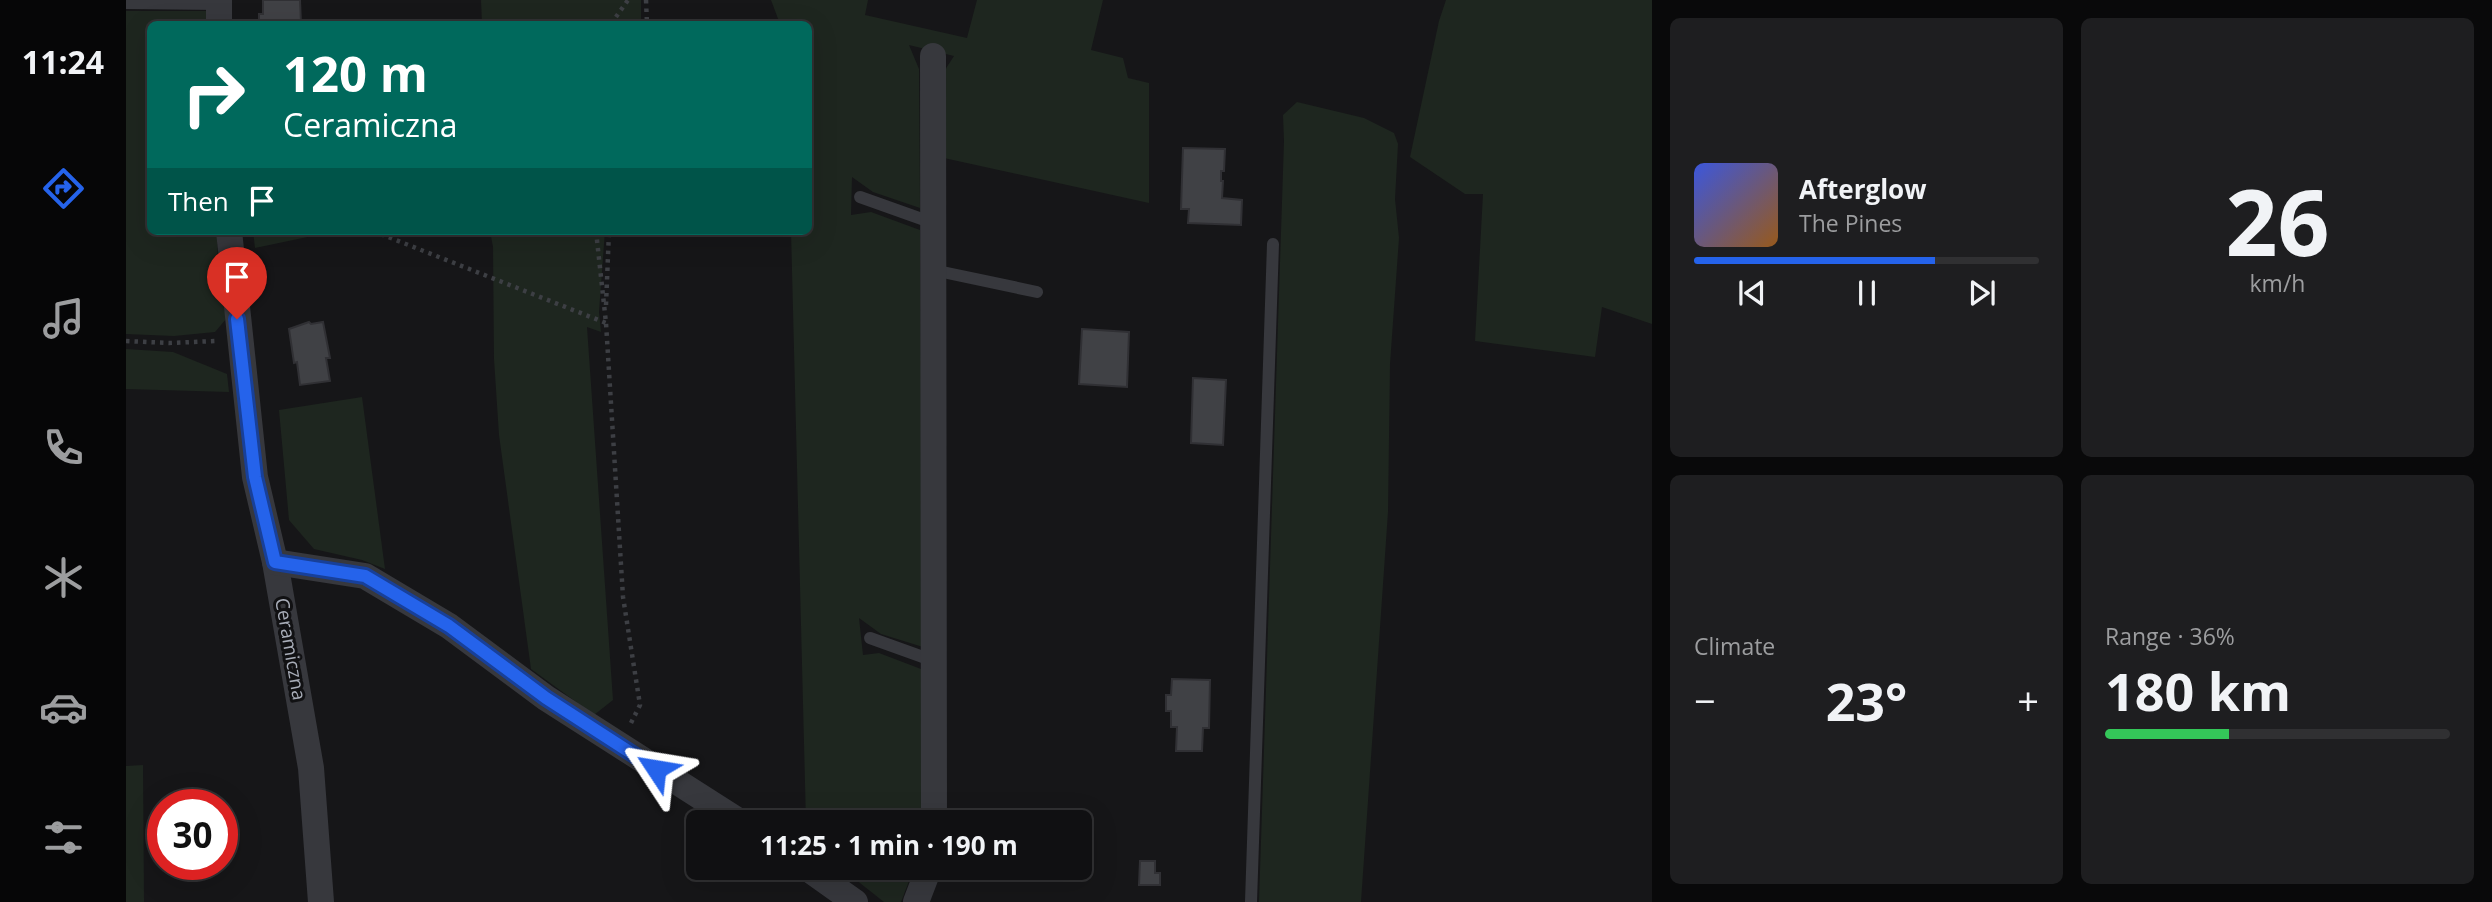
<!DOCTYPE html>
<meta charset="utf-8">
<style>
:root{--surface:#101012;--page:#1e1e20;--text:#f1f3f6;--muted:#9c9d9f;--line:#303032;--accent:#2563eb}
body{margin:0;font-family:"Open Sans",sans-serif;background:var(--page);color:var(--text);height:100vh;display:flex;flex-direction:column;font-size:26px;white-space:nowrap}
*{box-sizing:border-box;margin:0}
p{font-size:23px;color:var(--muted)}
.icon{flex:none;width:38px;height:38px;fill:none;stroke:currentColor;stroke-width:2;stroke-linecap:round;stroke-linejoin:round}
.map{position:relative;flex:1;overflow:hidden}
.side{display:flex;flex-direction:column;gap:18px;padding:18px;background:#09090a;width:840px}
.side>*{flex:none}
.banner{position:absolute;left:21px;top:21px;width:665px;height:214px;border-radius:10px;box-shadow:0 7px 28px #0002,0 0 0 2px var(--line);background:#00695c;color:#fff;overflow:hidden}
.speed{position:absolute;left:21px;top:789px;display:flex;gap:14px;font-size:35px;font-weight:700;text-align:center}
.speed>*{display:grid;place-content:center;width:91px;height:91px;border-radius:50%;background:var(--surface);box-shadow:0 7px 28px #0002,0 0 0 2px var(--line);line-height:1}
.speed .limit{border:10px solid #d22;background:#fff;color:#111}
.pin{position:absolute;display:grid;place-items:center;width:60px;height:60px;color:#fff;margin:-72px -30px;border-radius:50% 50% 50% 0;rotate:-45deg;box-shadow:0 0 7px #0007}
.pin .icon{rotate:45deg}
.me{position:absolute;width:77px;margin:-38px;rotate:303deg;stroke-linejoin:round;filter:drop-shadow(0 0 5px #0008)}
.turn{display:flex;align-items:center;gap:24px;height:147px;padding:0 21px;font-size:32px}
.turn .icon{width:91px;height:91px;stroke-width:2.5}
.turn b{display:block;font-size:49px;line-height:60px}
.then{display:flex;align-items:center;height:66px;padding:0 21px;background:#0003;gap:14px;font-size:26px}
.big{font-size:52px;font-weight:700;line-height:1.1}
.side .tile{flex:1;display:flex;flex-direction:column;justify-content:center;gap:10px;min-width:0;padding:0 24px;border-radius:10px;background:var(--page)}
.side .dial{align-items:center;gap:0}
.dial b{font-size:91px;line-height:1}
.song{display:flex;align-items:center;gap:21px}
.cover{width:84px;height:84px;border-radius:10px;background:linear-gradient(135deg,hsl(230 70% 55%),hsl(30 70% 35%))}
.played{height:7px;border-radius:4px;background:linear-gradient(90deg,var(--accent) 70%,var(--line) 70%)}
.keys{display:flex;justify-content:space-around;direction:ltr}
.heat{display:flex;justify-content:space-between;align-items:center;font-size:38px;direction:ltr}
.charge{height:10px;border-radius:5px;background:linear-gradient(90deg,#34c759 36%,var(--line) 0)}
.side .tiles{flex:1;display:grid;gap:18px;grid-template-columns:repeat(2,1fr)}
.trip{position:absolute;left:560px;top:810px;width:406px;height:70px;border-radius:10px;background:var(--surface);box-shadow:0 7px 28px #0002,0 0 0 2px var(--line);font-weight:700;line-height:70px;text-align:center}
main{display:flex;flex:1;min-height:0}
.dock{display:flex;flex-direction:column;width:126px;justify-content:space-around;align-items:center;background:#060607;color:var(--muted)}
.dock .icon{width:49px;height:49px}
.dock .current{color:var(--accent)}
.dock b{font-size:32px;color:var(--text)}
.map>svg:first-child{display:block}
</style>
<main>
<nav class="dock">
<b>11:24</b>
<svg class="icon current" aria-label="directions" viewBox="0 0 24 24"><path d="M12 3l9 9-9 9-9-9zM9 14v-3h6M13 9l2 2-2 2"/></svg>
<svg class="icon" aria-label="music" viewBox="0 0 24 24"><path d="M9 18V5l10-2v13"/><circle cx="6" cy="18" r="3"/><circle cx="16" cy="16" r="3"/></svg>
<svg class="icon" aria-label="phone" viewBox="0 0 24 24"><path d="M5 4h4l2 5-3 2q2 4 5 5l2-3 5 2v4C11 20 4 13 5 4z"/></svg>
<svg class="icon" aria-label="climate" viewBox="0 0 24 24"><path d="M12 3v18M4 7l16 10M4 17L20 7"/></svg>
<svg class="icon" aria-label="car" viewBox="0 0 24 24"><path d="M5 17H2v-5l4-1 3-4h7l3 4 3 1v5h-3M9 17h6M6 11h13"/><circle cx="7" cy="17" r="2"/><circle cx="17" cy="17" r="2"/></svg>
<svg class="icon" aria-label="filters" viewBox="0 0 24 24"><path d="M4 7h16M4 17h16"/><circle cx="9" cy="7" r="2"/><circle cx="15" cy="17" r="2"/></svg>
</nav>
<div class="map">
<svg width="1526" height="902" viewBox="0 0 1526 902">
<rect width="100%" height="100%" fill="#161618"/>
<g fill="#1e261f">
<path d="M355,0H515V24H356Z"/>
<path d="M645,0H742L739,15L841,38L851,0H977L965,50L997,58L1002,78L1023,83V203L818,158L817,73L828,56L783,45L793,69L794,208L747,192L726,177L725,215L745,212L794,230L797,647L755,634L733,618L737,655L753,653L795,669V822H680L665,231H682V24H654Z"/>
<path d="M1320,0H1526V324L1476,307L1469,357L1349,341L1357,194H1339L1284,157L1313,21Z"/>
<path d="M0,11H82V24H24V231H91L92,263L100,319L89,332L48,336L0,334Z"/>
<path d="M1171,102L1238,118L1268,133L1272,144L1269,199L1273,238L1264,364L1262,512L1235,902H1133L1158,141L1157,115Z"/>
<path d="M127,231H210L129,248Z"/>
<path d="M364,231H479L473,312L475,332L461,327L487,700L468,715L405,669L373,435L368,359L367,247Z"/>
<path d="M0,349L47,352L101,374L103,392L0,389Z"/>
<path d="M236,397L259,569L236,560L188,549L163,520L153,410Z"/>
<path d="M17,765L18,902H0V766Z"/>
<path d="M715,868H788L775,902H758Z"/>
</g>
<g fill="#404145" stroke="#303034" stroke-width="2">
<path d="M137,0H174L175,24H133V14H137Z"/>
<path d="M1057,148L1099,149L1098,171H1095V181H1097L1096,198L1116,200L1115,225L1062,223L1063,209H1055Z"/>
<path d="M183,322L185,324L197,322L204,358H200L204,381L174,385L171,362L168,363L163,329Z"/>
<path d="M956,329L1003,332L1001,387L953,384Z"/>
<path d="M1067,378L1100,380L1097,445L1065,443Z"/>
<path d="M1046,679L1084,680L1083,728H1077L1076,751H1050L1051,727H1045V711H1040V695H1045Z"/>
<path d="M1014,861H1029V873H1034V885H1013Z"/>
</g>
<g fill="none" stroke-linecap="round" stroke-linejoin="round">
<g stroke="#3d3f44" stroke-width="4.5" stroke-dasharray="3.5 5" stroke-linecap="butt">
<path d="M520,0L521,24"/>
<path d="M485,24L502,0"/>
<path d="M247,231L480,323"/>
<path d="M470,231L480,323L497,597L514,705L505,723"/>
<path d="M480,305L483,231"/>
<path d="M0,341L43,343L90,341"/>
</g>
<g stroke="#37383d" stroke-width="12">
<path d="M0,3L93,4"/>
<path d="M734,197L807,223"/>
<path d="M807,270L911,292"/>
<path d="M744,638L808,661"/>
<path d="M1125,902L1147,244"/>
</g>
<g stroke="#37383d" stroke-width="26">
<path d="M93,0V24"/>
<path d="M807,56L808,822"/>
<path d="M103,231L129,477L149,562L185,768L195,902"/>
<path d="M149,562L239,576L323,626L420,698L614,822"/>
<path d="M681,868L729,902"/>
<path d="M790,902L803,868"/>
</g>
</g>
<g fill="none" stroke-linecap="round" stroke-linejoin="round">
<defs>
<path id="route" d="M111,319L129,477L149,562L239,576L323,626L420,698L530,769"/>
</defs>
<use href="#route" stroke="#184099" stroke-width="18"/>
<use href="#route" stroke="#2563eb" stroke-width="12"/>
</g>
<g text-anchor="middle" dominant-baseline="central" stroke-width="6" stroke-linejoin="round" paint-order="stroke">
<g font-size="19" fill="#a8adb8" stroke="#111113">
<text transform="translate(165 649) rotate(80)">Ceramiczna</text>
</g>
</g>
</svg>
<div class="speed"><div class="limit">30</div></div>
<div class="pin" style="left:111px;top:319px;background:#d93025"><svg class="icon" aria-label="arrive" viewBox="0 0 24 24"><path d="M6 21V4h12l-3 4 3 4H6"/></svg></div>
<svg class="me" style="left:530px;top:769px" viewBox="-20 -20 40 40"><path d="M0-17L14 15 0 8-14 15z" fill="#2563eb" stroke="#fff" stroke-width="4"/></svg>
<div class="trip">11:25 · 1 min · 190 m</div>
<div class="banner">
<div class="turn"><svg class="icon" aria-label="right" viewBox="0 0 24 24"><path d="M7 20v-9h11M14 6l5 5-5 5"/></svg><div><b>120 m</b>Ceramiczna</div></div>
<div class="then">Then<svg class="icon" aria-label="arrive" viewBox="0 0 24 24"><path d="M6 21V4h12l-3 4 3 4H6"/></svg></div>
</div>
</div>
<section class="side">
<div class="tiles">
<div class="tile">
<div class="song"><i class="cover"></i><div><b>Afterglow</b><p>The Pines</p></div></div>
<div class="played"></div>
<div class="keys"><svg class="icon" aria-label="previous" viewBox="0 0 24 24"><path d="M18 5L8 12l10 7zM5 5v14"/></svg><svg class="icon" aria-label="pause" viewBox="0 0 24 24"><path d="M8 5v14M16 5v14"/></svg><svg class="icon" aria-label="next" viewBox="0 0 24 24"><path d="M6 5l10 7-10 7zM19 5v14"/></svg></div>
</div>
<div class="tile dial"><b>26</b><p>km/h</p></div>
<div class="tile"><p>Climate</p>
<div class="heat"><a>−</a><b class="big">23°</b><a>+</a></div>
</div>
<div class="tile"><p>Range · 36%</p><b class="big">180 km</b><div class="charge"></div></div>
</div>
</section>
</main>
